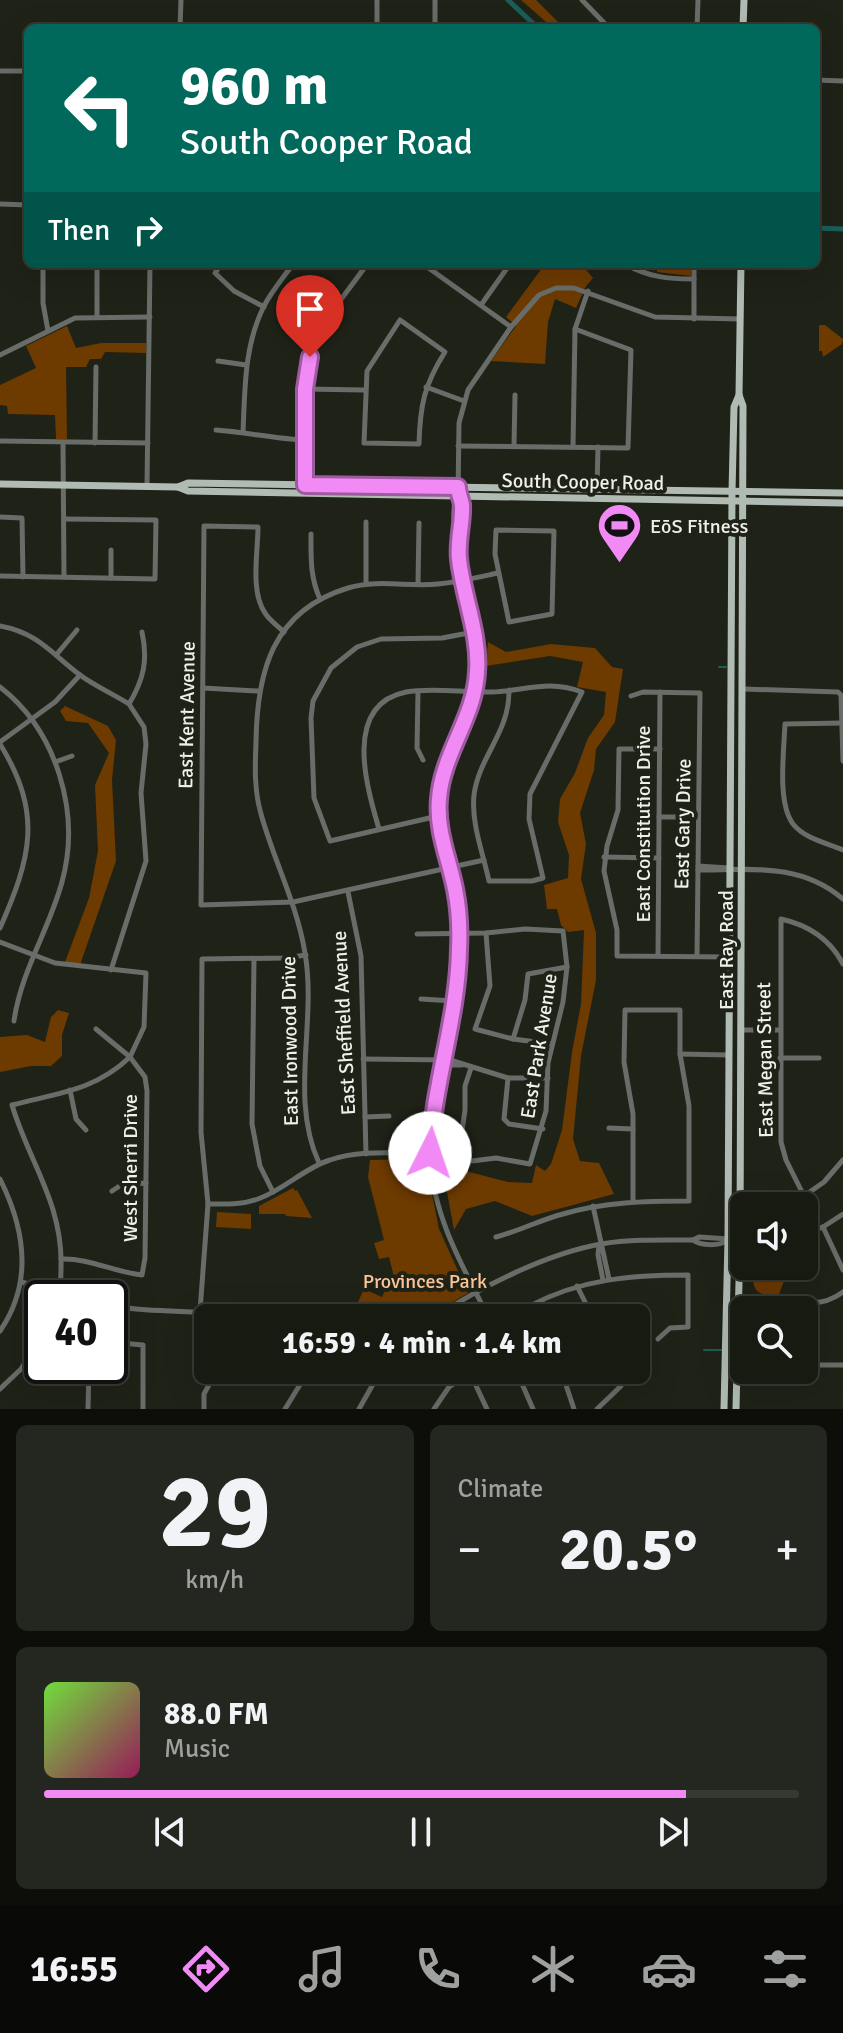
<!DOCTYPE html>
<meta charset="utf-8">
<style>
:root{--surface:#171a11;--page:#24271f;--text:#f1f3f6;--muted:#9ea19f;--line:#363831;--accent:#f18af4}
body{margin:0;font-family:Signika,sans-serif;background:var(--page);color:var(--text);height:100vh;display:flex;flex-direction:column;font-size:30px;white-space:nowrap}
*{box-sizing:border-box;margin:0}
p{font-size:26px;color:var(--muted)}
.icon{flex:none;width:44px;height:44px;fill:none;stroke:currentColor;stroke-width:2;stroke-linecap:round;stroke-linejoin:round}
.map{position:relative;height:1409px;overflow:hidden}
.panel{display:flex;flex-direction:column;gap:16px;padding:16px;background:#0d0e09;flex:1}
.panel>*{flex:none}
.guide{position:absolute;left:24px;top:24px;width:796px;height:244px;border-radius:12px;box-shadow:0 8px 32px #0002,0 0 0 2px var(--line);background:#00695c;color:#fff;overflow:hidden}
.fabs{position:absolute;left:730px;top:1192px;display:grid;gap:16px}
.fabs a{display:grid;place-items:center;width:88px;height:88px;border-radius:12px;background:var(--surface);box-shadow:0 8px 32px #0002,0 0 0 2px var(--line);font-size:40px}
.speed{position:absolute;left:24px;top:1280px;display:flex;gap:16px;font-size:40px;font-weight:700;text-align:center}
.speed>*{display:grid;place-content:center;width:104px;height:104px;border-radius:50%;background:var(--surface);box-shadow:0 8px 32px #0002,0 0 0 2px var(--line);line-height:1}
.speed .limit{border:4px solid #111;border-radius:12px;background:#fff;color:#111}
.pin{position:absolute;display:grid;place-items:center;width:68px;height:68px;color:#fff;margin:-82px -34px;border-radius:50% 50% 50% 0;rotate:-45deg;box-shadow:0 0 8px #0007}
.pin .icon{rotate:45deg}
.me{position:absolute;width:88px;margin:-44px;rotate:4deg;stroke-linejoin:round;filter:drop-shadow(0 0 6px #0008)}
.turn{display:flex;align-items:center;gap:28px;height:168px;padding:0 24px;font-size:36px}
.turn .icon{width:104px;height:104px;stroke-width:2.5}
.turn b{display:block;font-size:56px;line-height:68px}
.then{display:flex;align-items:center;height:76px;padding:0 24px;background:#0003;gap:16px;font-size:30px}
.big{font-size:60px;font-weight:700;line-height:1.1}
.panel .tile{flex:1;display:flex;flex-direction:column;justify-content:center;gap:12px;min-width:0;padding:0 28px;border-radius:12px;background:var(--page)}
.panel .dial{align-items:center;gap:0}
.dial b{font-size:104px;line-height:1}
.song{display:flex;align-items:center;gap:24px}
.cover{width:96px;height:96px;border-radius:12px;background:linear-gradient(135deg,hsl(100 70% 55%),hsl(330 70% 35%))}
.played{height:8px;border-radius:4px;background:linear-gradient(90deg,var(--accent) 85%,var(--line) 85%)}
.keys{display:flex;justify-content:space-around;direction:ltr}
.heat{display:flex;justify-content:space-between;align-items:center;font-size:44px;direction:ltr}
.panel .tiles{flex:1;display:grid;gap:16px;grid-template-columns:1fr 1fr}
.tile:last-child{grid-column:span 2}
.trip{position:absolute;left:194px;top:1304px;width:456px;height:80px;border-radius:12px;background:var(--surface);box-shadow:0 8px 32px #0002,0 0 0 2px var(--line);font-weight:700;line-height:80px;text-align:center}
.dock{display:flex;height:128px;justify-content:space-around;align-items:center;background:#090a07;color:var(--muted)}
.dock .icon{width:56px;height:56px}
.dock .selected{color:var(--accent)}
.dock b{font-size:36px;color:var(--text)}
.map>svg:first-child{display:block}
</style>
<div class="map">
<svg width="843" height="1409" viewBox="0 0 843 1409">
<rect width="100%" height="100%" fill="#1f2217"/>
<g fill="#6d3a00">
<path d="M521,0H536L564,28H553Z"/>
<path d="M545,264H581L593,278L586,286L576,308L555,299L548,322L545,364L491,361L516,326L506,317Z"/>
<path d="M658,264H691V276L657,272Z"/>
<path d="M819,325H825L843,339L842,344L823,357L822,351H819Z"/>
<path d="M67,326L76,348L101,343H146V353L105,352L101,359H90L86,367H66L67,439H56L55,415L8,414L7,406L0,405V385L36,368L26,346Z"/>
<path d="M488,642L506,652L551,644L595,648L612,667L623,669L615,722L596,749L594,770L580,813L586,844L581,879L596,933V980L581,1056L573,1139L580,1161L599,1163L614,1194L532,1216L495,1201L466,1209L454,1230L442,1165L508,1182L532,1183L536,1165L545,1171L551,1164L562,1130L572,1052L581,1004L584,930L568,932L561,925L557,909H547L544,885L568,878L569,855L558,822L560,799L575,773L588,738L604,715L606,692L577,687L583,662L550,656L486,666Z"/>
<path d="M65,706L108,726L116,740L112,780L116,861L80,965L65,962L89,898L98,851L95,785L109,753L88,723L66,721L60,711Z"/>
<path d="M58,1010L69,1013L62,1035V1056L51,1066H31L0,1072V1037L27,1035L45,1042L51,1017Z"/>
<path d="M425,1159L439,1229L468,1293L425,1318H372L374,1312L357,1304L364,1289L382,1297L393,1273L389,1257L379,1259L374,1243L384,1240L368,1177L370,1160Z"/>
<path d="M293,1188L295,1191L297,1190L312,1218L286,1216L285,1214H259V1206Z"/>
<path d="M217,1212L251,1214V1229L216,1227Z"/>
<path d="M753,1266H781L784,1281L778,1297C752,1294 753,1289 753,1266Z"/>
</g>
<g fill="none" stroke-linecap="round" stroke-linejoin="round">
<g stroke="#1a5e57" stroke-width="2">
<path d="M719,667H726"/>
<path d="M704,1350H722"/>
</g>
<g stroke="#1a5e57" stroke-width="5">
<path d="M508,0L538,28"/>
<path d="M816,228L843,229"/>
</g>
<g stroke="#686d69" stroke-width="5">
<path d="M435,0V27"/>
<path d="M582,0L609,28"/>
<path d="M435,27L470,28"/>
<path d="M180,28L181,0"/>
<path d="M377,28V0"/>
<path d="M697,28L698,0"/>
<path d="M0,71H28"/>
<path d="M816,80L843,81"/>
<path d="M0,204L28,205"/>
<path d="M43,264V303L48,331"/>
<path d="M221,264L215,273L234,291L264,307"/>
<path d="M423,264L511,327"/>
<path d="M625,264C648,277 668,279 694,279"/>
<path d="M481,305L510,264"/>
<path d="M97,316V264"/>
<path d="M694,319V264"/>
<path d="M400,320L445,352C424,385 420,406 419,444L364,443L367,371Z"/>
<path d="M0,355L75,318L150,317"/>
<path d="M218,361L246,365"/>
<path d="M426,387L464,401"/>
<path d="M305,389L364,390"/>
<path d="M216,430C246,432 275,439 305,440"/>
<path d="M243,432C245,389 244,346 264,306C272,291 283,278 293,264"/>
<path d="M0,441L148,443"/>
<path d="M63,443L64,577"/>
<path d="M95,443L96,367"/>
<path d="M514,445L515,395"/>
<path d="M458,446L628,448L631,350L575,329"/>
<path d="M573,447L575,329L588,291"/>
<path d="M305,485C305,439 297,385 315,342C327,314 350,289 367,264"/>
<path d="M147,486L150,264"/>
<path d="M597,490L598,447"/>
<path d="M458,495C441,517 480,636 478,673C474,716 445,751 439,794C433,840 459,885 460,931C461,1007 428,1079 430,1154C432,1214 462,1266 489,1318"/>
<path d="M0,517L22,518L23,577"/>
<path d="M496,530L554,531L552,614L509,622L495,554Z"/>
<path d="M311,534C311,558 310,577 320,599"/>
<path d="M458,535C463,523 465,505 458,495L459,423L468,390L511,327L539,295L556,288H574L655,317L740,319"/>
<path d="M0,576L155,579L156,520L64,519"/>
<path d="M111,578V550"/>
<path d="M366,583V522"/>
<path d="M418,584L419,523"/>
<path d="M0,626C38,633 51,653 80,675C95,686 113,694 129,704"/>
<path d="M284,632C278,626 269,620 265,613C250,591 258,552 258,527L204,526L201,905L293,902L484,860"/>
<path d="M57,654L77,630"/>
<path d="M0,687C57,731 81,813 62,882C49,930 21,971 14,1021"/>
<path d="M203,688L258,691"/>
<path d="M744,689L838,692L841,695L843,761"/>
<path d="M418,692L417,748L423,760"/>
<path d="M631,696L643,692L700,693L697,956"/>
<path d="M843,723L785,724C784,751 777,803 793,824C805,839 827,843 843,850"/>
<path d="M0,742L55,702L80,675"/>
<path d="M0,744C43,814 31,857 0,928"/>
<path d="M660,749H619L618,810L607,846L604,871L617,930V956L729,957"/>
<path d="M55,762L72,756"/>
<path d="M438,816L330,841L314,798L311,718L313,701L331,668L357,647L381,639L442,638L474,632"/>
<path d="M659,817H698"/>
<path d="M379,829C367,788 342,705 406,692C433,687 464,693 492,692C526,691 547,679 582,692L530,794L529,819L543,878L532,881H489C483,853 471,823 474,795C479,756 510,732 509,690"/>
<path d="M604,857L659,858"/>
<path d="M698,866L729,868"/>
<path d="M698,870C750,870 800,862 843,899"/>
<path d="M348,892L361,956L366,1154"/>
<path d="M486,933L490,986L475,1029L513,1039L552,1044"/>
<path d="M417,934L486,933L525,929L563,931L567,967L563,1002L548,1063L546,1111L530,1164L496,1158L472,1161L459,1152L465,1110V1086L471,1068"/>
<path d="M0,942L55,963L146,973L144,1027L130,1057L145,1077L147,1091L145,1258L142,1275C114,1272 89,1258 61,1259"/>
<path d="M658,956L660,692"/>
<path d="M254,959L252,1124L260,1166L273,1192"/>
<path d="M843,964C830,939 808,925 781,919V1142L786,1160L804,1196L824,1182L843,1160"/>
<path d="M111,970L146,861L141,793L146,744L144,727L129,704C144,679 148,660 142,632"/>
<path d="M421,999L454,1001"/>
<path d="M741,1030H780"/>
<path d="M513,1039L525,1000L528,974L567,967"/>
<path d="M680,1054L729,1055"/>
<path d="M780,1058H819"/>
<path d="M363,1059L450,1060L508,1078H548"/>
<path d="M443,1061L448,1065H462"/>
<path d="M508,1078L504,1119L509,1124L543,1129"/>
<path d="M70,1090L76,1119L86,1130"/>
<path d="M365,1117L389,1116"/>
<path d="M609,1128L633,1129"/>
<path d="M319,1163C289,1098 317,1022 305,953C297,904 274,861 261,814C254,790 255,766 256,742C257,672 272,611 348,588C378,579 408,587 438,584C458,582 479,577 498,573"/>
<path d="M0,1179C25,1229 33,1283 0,1331"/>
<path d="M112,1191L121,1185L146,1183"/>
<path d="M208,1204C225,1204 242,1205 258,1199C284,1190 304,1168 330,1160C361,1149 398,1154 430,1153"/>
<path d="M593,1206L609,1279"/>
<path d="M823,1227L843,1270"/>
<path d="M804,1233L823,1227L843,1214"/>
<path d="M496,1237C519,1231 540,1220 563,1214C604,1202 646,1201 689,1201V1106L680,1054V1010H625L624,1062L633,1114V1201"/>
<path d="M693,1240C701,1246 719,1246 727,1241"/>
<path d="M599,1245L598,1255L603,1280"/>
<path d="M21,1282L87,1298"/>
<path d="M577,1286L593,1318"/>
<path d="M58,1298C61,1288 61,1277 61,1267C63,1204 29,1162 12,1105C58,1093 94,1091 130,1057L96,1029"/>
<path d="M791,1298C810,1306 827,1304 843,1292"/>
<path d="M110,1305C157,1315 205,1308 252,1318"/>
<path d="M200,1311L208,1204L201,1132L202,959L286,958L306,955"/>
<path d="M433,1318C481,1287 545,1254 601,1244C632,1239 663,1240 693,1240L699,1237L744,1240"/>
<path d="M536,1318L530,1306C580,1279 632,1275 688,1275V1327L670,1328L658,1339"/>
<path d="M110,1342L143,1345V1409"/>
<path d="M804,1365H843"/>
<path d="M516,1370L533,1409"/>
<path d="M561,1370L574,1409"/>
<path d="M470,1373L487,1409"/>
<path d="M0,1389L21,1369L42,1336"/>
<path d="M88,1409L89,1366"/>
<path d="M204,1409V1394L211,1381"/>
<path d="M285,1409L309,1370"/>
<path d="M359,1409L381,1370"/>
<path d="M434,1409L449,1387L475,1370"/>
<path d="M597,1409L621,1386L616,1370"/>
</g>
<g stroke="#b0bcb3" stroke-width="7">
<path d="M743,28L744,0"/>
<path d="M0,484L178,487L188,491L843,503"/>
<path d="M178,487L188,483L843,493"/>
<path d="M724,1409L728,1240L732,492L734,407L739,395"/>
<path d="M736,1409L740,1240L743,406L739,395L741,264"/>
</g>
</g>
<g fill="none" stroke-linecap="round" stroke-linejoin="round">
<defs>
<path id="route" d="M310,357L305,389V485L458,487C458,494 461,498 462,505C463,523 457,540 459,559C463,597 480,634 477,672C475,717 442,754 439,799C436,830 449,859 455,889C459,909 460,929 459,949C458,1018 433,1084 430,1153"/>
</defs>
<use href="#route" stroke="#9d5a9f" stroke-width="20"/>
<use href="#route" stroke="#f18af4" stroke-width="14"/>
</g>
<defs>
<symbol id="stadium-pin" viewBox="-11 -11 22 30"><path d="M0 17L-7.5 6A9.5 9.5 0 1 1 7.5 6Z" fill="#f18af4" stroke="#1f2217"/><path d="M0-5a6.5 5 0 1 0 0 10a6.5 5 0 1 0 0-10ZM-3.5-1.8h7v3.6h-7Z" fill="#111"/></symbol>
</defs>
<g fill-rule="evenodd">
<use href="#stadium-pin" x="594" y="500" width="51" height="69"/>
</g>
<g text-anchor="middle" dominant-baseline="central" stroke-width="8" stroke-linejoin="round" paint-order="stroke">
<g font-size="20" fill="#eef1ea" stroke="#1f2217">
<text transform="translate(583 482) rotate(1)">South Cooper Road</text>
<text transform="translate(187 715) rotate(-89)">East Kent Avenue</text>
<text transform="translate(643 824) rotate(-90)">East Constitution Drive</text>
<text transform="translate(683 824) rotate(-89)">East Gary Drive</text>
<text transform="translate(726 950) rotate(-90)">East Ray Road</text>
<text transform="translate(344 1023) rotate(-93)">East Sheffield Avenue</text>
<text transform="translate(290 1041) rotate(-91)">East Ironwood Drive</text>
<text transform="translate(539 1046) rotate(-81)">East Park Avenue</text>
<text transform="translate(765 1060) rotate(-91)">East Megan Street</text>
<text transform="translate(130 1168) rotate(-90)">West Sherri Drive</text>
</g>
<g font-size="20" fill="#eef1ea" stroke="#1f2217" text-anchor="start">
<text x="650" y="526">EōS Fitness</text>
</g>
<g font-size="20" fill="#fcc599" stroke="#1f2217">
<text x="425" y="1281">Provinces Park</text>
</g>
</g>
</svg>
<div class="fabs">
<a><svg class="icon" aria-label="sound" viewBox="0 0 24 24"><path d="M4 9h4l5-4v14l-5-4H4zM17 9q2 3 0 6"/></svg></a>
<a><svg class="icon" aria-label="search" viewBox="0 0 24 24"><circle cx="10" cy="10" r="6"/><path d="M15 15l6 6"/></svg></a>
</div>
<div class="speed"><div class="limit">40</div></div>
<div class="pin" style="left:310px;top:357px;background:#d93025"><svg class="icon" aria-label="arrive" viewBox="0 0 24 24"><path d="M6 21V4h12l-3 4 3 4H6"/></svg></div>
<svg class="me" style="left:430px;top:1153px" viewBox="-20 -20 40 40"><circle r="19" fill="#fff"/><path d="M0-13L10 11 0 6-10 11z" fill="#f18af4"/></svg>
<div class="trip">16:59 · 4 min · 1.4 km</div>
<div class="guide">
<div class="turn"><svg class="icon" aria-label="left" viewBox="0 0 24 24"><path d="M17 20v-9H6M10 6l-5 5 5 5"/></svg><div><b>960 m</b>South Cooper Road</div></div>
<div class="then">Then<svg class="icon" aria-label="right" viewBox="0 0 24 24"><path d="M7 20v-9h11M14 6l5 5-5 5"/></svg></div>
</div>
</div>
<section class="panel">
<div class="tiles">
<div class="tile dial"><b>29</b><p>km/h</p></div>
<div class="tile"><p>Climate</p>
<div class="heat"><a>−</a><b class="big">20.5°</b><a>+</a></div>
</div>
<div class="tile">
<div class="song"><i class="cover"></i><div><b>88.0 FM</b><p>Music</p></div></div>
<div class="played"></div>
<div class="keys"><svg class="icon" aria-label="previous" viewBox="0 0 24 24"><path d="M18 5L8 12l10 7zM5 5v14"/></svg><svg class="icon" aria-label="pause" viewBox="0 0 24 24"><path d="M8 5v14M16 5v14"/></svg><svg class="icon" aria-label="next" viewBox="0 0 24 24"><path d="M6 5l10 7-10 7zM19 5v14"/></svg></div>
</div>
</div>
</section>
<nav class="dock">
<b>16:55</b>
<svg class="icon selected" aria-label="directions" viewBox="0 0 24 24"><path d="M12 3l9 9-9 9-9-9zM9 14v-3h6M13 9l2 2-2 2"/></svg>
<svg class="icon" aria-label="music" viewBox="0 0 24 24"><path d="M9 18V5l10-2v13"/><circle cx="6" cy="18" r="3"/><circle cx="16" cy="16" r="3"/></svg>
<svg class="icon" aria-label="phone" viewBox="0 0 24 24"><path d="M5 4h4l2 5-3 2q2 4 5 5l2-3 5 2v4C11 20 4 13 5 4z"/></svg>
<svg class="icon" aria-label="climate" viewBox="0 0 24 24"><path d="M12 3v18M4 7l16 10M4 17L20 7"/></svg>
<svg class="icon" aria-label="car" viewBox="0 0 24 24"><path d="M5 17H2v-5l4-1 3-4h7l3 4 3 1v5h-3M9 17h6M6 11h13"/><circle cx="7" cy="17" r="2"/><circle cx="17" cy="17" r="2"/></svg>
<svg class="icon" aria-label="filters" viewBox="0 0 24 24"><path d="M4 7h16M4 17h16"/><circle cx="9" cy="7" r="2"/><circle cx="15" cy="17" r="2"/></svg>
</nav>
